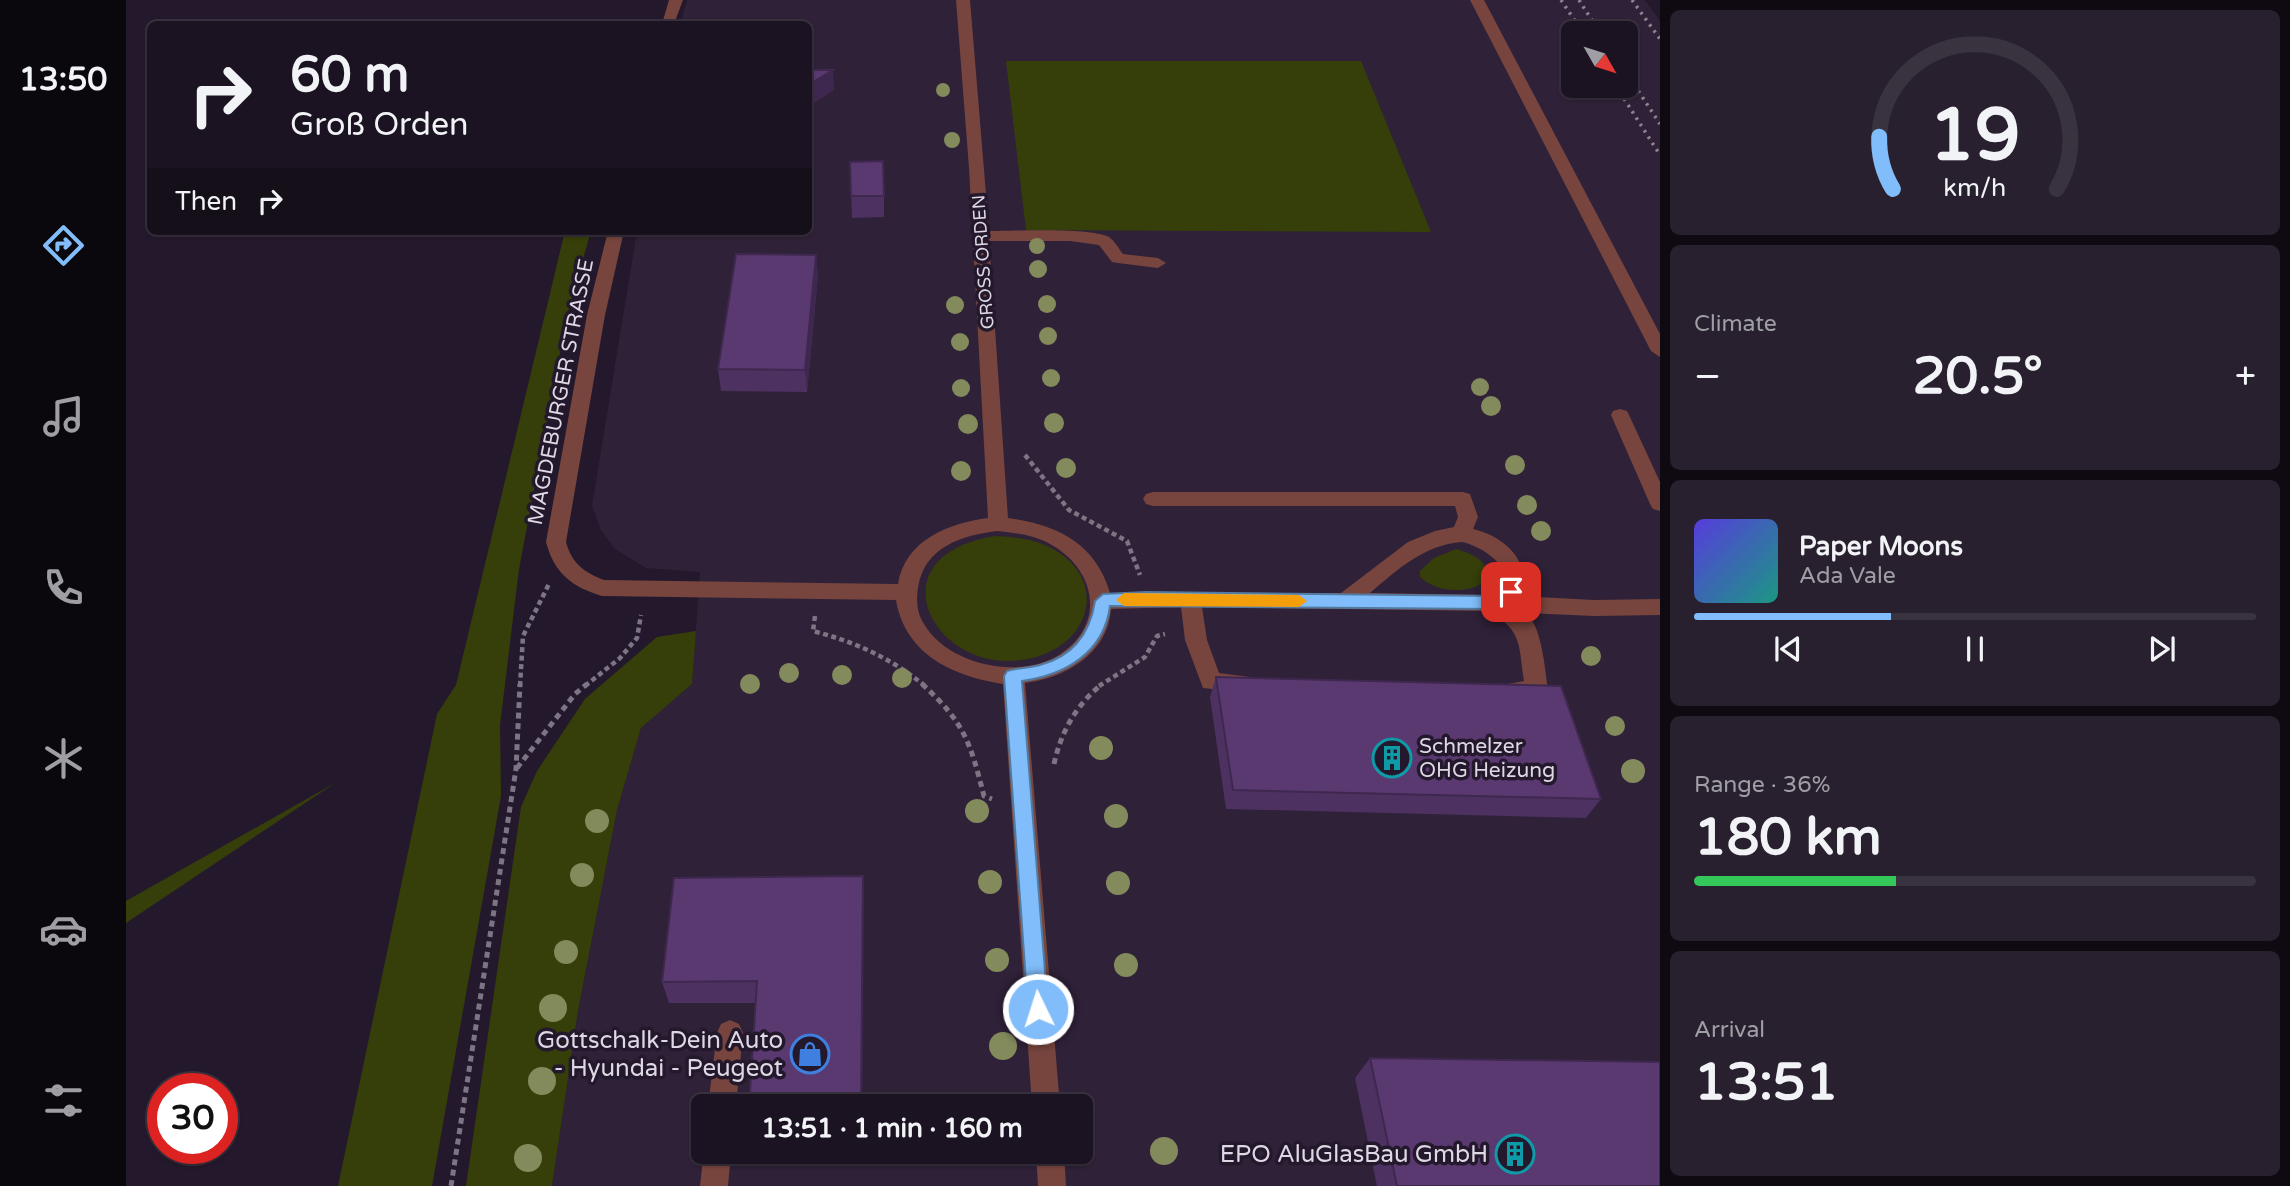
<!DOCTYPE html>
<meta charset="utf-8">
<style>
:root{--surface:#1b1321;--page:#28202e;--text:#f1f3f6;--muted:#a09ea5;--line:#39323f;--accent:#80bdfa}
body{margin:0;font-family:"Varela Round",sans-serif;background:var(--page);color:var(--text);height:100vh;display:flex;flex-direction:column;font-size:26px;white-space:nowrap}
*{box-sizing:border-box;margin:0}
p{font-size:23px;color:var(--muted)}
.icon{flex:none;width:38px;height:38px;fill:none;stroke:currentColor;stroke-width:2;stroke-linecap:round;stroke-linejoin:round}
.map{position:relative;flex:1;overflow:hidden}
.details{display:flex;flex-direction:column;gap:10px;padding:10px;background:#0f0a12;width:630px}
.details>*{flex:none}
.banner{position:absolute;left:21px;top:21px;width:665px;height:214px;border-radius:10px;box-shadow:0 2px 5px #0004,0 0 0 2px var(--line);background:#1b1321;color:var(--text);overflow:hidden}
.needle{width:46px;rotate:129deg}
.fabs{position:absolute;left:1435px;top:21px;display:grid;gap:14px}
.fabs a{display:grid;place-items:center;width:77px;height:77px;border-radius:10px;background:var(--surface);box-shadow:0 2px 5px #0004,0 0 0 2px var(--line);font-size:35px}
.speed{position:absolute;left:21px;top:1073px;display:flex;gap:14px;font-size:35px;font-weight:700;text-align:center}
.speed>*{display:grid;place-content:center;width:91px;height:91px;border-radius:50%;background:var(--surface);box-shadow:0 2px 5px #0004,0 0 0 2px var(--line);line-height:1}
.speed .limit{border:10px solid #d22;background:#fff;color:#111}
.pin{position:absolute;display:grid;place-items:center;width:60px;height:60px;color:#fff;margin:-30px;border-radius:14px;box-shadow:0 4px 10px #0006}
.me{position:absolute;width:77px;margin:-38px;rotate:356deg;stroke-linejoin:round;filter:drop-shadow(0 0 5px #0008)}
.turn{display:flex;align-items:center;gap:24px;height:147px;padding:0 28px;font-size:32px}
.turn .icon{width:91px;height:91px;stroke-width:2.5}
.turn b{display:block;font-size:49px;line-height:60px}
.then{display:flex;align-items:center;height:66px;padding:0 28px;background:#0003;gap:14px;font-size:26px}
.big{font-size:52px;font-weight:700;line-height:1.1}
.details .card{flex:1;display:flex;flex-direction:column;justify-content:center;gap:10px;min-width:0;padding:0 24px;border-radius:10px;background:var(--page)}
.details .dial{align-items:center;gap:0}
.dial svg{height:182px;overflow:visible;fill:none;stroke:var(--line);stroke-width:7;stroke-linecap:round;text-anchor:middle}
.dial text{fill:var(--text);stroke:none}
.song{display:flex;align-items:center;gap:21px}
.cover{width:84px;height:84px;border-radius:10px;background:linear-gradient(135deg,hsl(250 70% 55%),hsl(170 70% 35%))}
.played{height:7px;border-radius:4px;background:linear-gradient(90deg,var(--accent) 35%,var(--line) 35%)}
.keys{display:flex;justify-content:space-around;direction:ltr}
.heat{display:flex;justify-content:space-between;align-items:center;font-size:38px;direction:ltr}
.charge{height:10px;border-radius:5px;background:linear-gradient(90deg,#34c759 36%,var(--line) 0)}
.trip{position:absolute;left:565px;top:1094px;width:402px;height:70px;border-radius:10px;background:var(--surface);box-shadow:0 2px 5px #0004,0 0 0 2px var(--line);font-weight:700;line-height:70px;text-align:center}
main{display:flex;flex:1;min-height:0}
.tab-bar{display:flex;flex-direction:column;width:126px;justify-content:space-around;align-items:center;background:#0b080d;color:var(--muted)}
.tab-bar .icon{width:49px;height:49px}
.tab-bar .active{color:var(--accent)}
.tab-bar b{font-size:32px;color:var(--text)}
.map>svg:first-child{display:block}
</style>
<main>
<nav class="tab-bar">
<b>13:50</b>
<svg class="icon active" aria-label="directions" viewBox="0 0 24 24"><path d="M12 3l9 9-9 9-9-9zM9 14v-3h6M13 9l2 2-2 2"/></svg>
<svg class="icon" aria-label="music" viewBox="0 0 24 24"><path d="M9 18V5l10-2v13"/><circle cx="6" cy="18" r="3"/><circle cx="16" cy="16" r="3"/></svg>
<svg class="icon" aria-label="phone" viewBox="0 0 24 24"><path d="M5 4h4l2 5-3 2q2 4 5 5l2-3 5 2v4C11 20 4 13 5 4z"/></svg>
<svg class="icon" aria-label="climate" viewBox="0 0 24 24"><path d="M12 3v18M4 7l16 10M4 17L20 7"/></svg>
<svg class="icon" aria-label="car" viewBox="0 0 24 24"><path d="M5 17H2v-5l4-1 3-4h7l3 4 3 1v5h-3M9 17h6M6 11h13"/><circle cx="7" cy="17" r="2"/><circle cx="17" cy="17" r="2"/></svg>
<svg class="icon" aria-label="filters" viewBox="0 0 24 24"><path d="M4 7h16M4 17h16"/><circle cx="9" cy="7" r="2"/><circle cx="15" cy="17" r="2"/></svg>
</nav>
<div class="map">
<svg width="1534" height="1186" viewBox="0 0 1534 1186">
<rect width="100%" height="100%" fill="#24192c"/>
<path fill="#2f2138" fill-rule="evenodd" d="M561,0H1519L1534,21V1186H426L452,1011L491,810L515,728L566,684L574,572L520,568L489,549L475,530L466,506L511,231H682V24H554ZM1447,33H1500V86H1447ZM578,1106H956V1152H578Z"/>
<g fill="#363f09">
<path d="M880,61H1235L1305,232L900,230Z"/>
<path d="M439,231H465L441,316L393,569L374,725L375,796L306,1186H212L311,714L330,685Z"/>
<path d="M870,536C890,537 909,539 927,549C979,578 968,638 913,656C814,688 738,556 870,536Z"/>
<path d="M1330,549C1347,554 1361,559 1362,579C1346,595 1310,593 1294,577V571L1308,558Z"/>
<path d="M570,631L566,684L515,728L491,810L452,1011L426,1186H340L395,807L411,771L459,699L531,637Z"/>
<path d="M209,783L0,923V901Z"/>
</g>
<g fill="none" stroke-linecap="round" stroke-linejoin="round">
<g stroke="#7d7484" stroke-width="4.5" stroke-dasharray="5 3.5" stroke-linecap="butt">
<path d="M899,455L943,510L1001,541L1014,575"/>
<path d="M689,616L687,631C729,642 765,658 799,686"/>
<path d="M394,686L397,636L423,584"/>
<path d="M459,686L494,658L511,638L515,615"/>
<path d="M973,686L1019,657L1031,636L1039,634"/>
</g>
<g stroke="#7d7484" stroke-width="5" stroke-dasharray="6 4.5" stroke-linecap="butt">
<path d="M796,684C839,723 844,742 858,796L866,799"/>
<path d="M928,764C935,732 950,705 976,684"/>
<path d="M391,768L449,694L461,684"/>
<path d="M325,1186L390,769L394,684"/>
</g>
<g fill="#77453e" fill-rule="evenodd">
<path d="M543,0H557L548,24H536Z"/>
<path d="M830,0H844L863,231C887,231 964,227 983,237C988,240 993,249 997,254L1032,258L1040,263L1032,268L992,263L986,262L973,245L944,241H863L882,518C930,524 970,543 984,593H1215L1282,542L1309,531L1328,527L1332,517L1329,506H1027L1020,504L1017,499L1020,494L1027,492H1337L1344,494L1352,517L1347,529C1378,536 1409,563 1392,596L1468,600L1534,599V615L1468,616L1399,613C1416,624 1419,670 1422,690L1419,696L1411,699L1382,696L1379,690L1382,684L1398,681C1392,643 1397,634 1365,611L1076,607L1081,640L1093,673L1124,677L1127,683L1124,689L1116,692L1077,688L1059,640L1055,607L985,609C982,654 939,678 899,683L934,1106H906L877,684C826,676 779,654 770,600L476,596C446,587 428,573 420,542L461,315L482,231H498L479,315L440,542C446,564 458,572 478,580L772,584C779,540 823,523 862,518L843,168ZM872,531C889,533 908,535 924,544C970,569 981,624 933,655C893,680 822,665 798,624C791,613 790,601 792,588C798,547 836,535 872,531ZM1336,542C1359,547 1399,574 1365,595L1244,593C1272,569 1298,545 1336,542Z"/>
<path d="M1344,0H1358L1534,334V357L1525,351Z"/>
<path d="M1494,409L1501,411L1503,415L1534,482V511L1527,509L1524,504L1485,415L1487,411Z"/>
<path d="M604,1020L613,1024L617,1033L610,1106H582L591,1033L595,1024Z"/>
<path d="M578,1150L605,1152L602,1186H574Z"/>
<path d="M910,1152H938L940,1186H912Z"/>
</g>
<g stroke="#8c8493" stroke-width="3.5" stroke-dasharray="2.5 5" stroke-linecap="butt">
<path d="M1435,0L1457,33"/>
<path d="M1453,0L1474,33"/>
<path d="M1506,0L1534,39"/>
<path d="M1500,72L1534,124"/>
<path d="M1490,86L1534,155"/>
</g>
</g>
<g fill="#838a5b">
<circle cx="817" cy="90" r="7"/>
<circle cx="826" cy="140" r="8"/>
<circle cx="911" cy="246" r="8"/>
<circle cx="912" cy="269" r="9"/>
<circle cx="921" cy="304" r="9"/>
<circle cx="829" cy="305" r="9"/>
<circle cx="922" cy="336" r="9"/>
<circle cx="834" cy="342" r="9"/>
<circle cx="925" cy="378" r="9"/>
<circle cx="1354" cy="387" r="9"/>
<circle cx="835" cy="388" r="9"/>
<circle cx="1365" cy="406" r="10"/>
<circle cx="928" cy="423" r="10"/>
<circle cx="842" cy="424" r="10"/>
<circle cx="1389" cy="465" r="10"/>
<circle cx="940" cy="468" r="10"/>
<circle cx="835" cy="471" r="10"/>
<circle cx="1401" cy="505" r="10"/>
<circle cx="1415" cy="531" r="10"/>
<circle cx="1465" cy="656" r="10"/>
<circle cx="663" cy="673" r="10"/>
<circle cx="716" cy="675" r="10"/>
<circle cx="776" cy="678" r="10"/>
<circle cx="624" cy="684" r="10"/>
<circle cx="1489" cy="726" r="10"/>
<circle cx="975" cy="748" r="12"/>
<circle cx="1507" cy="771" r="12"/>
<circle cx="851" cy="811" r="12"/>
<circle cx="990" cy="816" r="12"/>
<circle cx="471" cy="821" r="12"/>
<circle cx="456" cy="875" r="12"/>
<circle cx="864" cy="882" r="12"/>
<circle cx="992" cy="883" r="12"/>
<circle cx="440" cy="952" r="12"/>
<circle cx="871" cy="960" r="12"/>
<circle cx="1000" cy="965" r="12"/>
<circle cx="427" cy="1008" r="14"/>
<circle cx="877" cy="1046" r="14"/>
<circle cx="416" cy="1081" r="14"/>
<circle cx="1038" cy="1151" r="14"/>
<circle cx="402" cy="1158" r="14"/>
</g>
<g fill="#4d3161">
<path d="M724,162L758,196V217L726,218Z"/>
<path d="M690,255L692,276L681,392L595,391L592,369Z"/>
<path d="M1090,677L1475,799L1460,818L1100,809L1084,697Z"/>
<path d="M738,900L630,1003H543L536,982Z"/>
<path d="M1244,1058L1534,1186H1220H1251L1229,1078Z"/>
</g>
<g fill="#3f284f">
<path d="M707,70L708,90L682,107V85Z"/>
<path d="M690,255L692,276L681,392L679,370Z"/>
<path d="M737,876L738,900L736,1106H735Z"/>
</g>
<g fill="#5a3971" stroke="#3f284f" stroke-width="2">
<path d="M682,70H707L682,85Z"/>
<path d="M757,161L758,196H725L724,162Z"/>
<path d="M610,254L690,255L679,370L592,369Z"/>
<path d="M1090,677L1435,686L1475,799L1107,790Z"/>
<path d="M737,876L735,1106H623L631,981L536,982L548,878Z"/>
<path d="M1244,1058L1534,1062V1186H1271Z"/>
</g>
<path fill="#80bdfa" stroke="#537ba2" stroke-width="2" d="M1385,586L1393,592C1387,603 1381,605 1369,609L984,606C978,653 939,675 896,681L922,1009L920,1016L912,1019L905,1016L902,1009L878,676L881,671C892,668 903,668 914,665C948,656 964,633 969,601L977,594L1021,592L1369,596Z"/>
<path fill="#f59e0b" d="M998,593L1173,595L1181,601L1173,607L998,606L990,600Z"/>
<defs>
<symbol id="building-ring" viewBox="-11 -11 22 22"><circle r="9.5" fill="#24192c" stroke="#0f9aa8" stroke-width="1.5"/><path d="M-4-6H4V6H1V3H-1V6H-4ZM-2.5-4.3h1.7v1.8h-1.7ZM.8-4.3h1.7v1.8H.8ZM-2.5-1h1.7V.8h-1.7ZM.8-1h1.7V.8H.8Z" fill="#0f9aa8"/></symbol>
<symbol id="shop-ring" viewBox="-11 -11 22 22"><circle r="9.5" fill="#24192c" stroke="#3f7fe0" stroke-width="1.5"/><path d="M-5-2.5h2.3a2.7 3.5 0 0 1 5.4 0H5L5.5 6h-11ZM-1.5-2.5h3a1.5 2.3 0 0 0-3 0Z" fill="#3f7fe0"/></symbol>
</defs>
<g fill-rule="evenodd">
<use href="#building-ring" x="1244" y="736" width="44" height="44"/>
<use href="#shop-ring" x="662" y="1032" width="44" height="44"/>
<use href="#building-ring" x="1367" y="1132" width="44" height="44"/>
</g>
<g text-anchor="middle" dominant-baseline="central" stroke-width="7" stroke-linejoin="round" paint-order="stroke">
<g font-size="18" fill="#ded7e4" stroke="#24192c">
<text transform="translate(857 262) rotate(-94)">GROSS ORDEN</text>
</g>
<g font-size="21" fill="#ded7e4" stroke="#24192c">
<text transform="translate(435 392) rotate(-79)">MAGDEBURGER STRASSE</text>
</g>
<g font-size="21" fill="#ded7e4" stroke="#24192c" text-anchor="start">
<text x="1293" y="746">Schmelzer<tspan x="1293" dy="24">OHG Heizung</tspan></text>
</g>
<g font-size="24" fill="#ded7e4" stroke="#24192c" text-anchor="end">
<text x="657" y="1040">Gottschalk-Dein Auto<tspan x="657" dy="28">- Hyundai - Peugeot</tspan></text>
<text x="1362" y="1154">EPO AluGlasBau GmbH</text>
</g>
</g>
</svg>
<div class="fabs">
<a><svg class="needle" viewBox="-14 -14 28 28"><path d="M0-13l5 13h-10z" fill="#e53935"/><path d="M0 13l5-13h-10z" fill="#a09ea5"/></svg></a>
</div>
<div class="speed"><div class="limit">30</div></div>
<div class="pin" style="left:1385px;top:592px;background:#d93025"><svg class="icon" aria-label="arrive" viewBox="0 0 24 24"><path d="M6 21V4h12l-3 4 3 4H6"/></svg></div>
<svg class="me" style="left:912px;top:1009px" viewBox="-20 -20 40 40"><circle r="17" fill="#80bdfa" stroke="#fff" stroke-width="3"/><path d="M0-11L8 9 0 5-8 9z" fill="#fff"/></svg>
<div class="trip">13:51 · 1 min · 160 m</div>
<div class="banner">
<div class="turn"><svg class="icon" aria-label="right" viewBox="0 0 24 24"><path d="M7 20v-9h11M14 6l5 5-5 5"/></svg><div><b>60 m</b>Groß Orden</div></div>
<div class="then">Then<svg class="icon" aria-label="right" viewBox="0 0 24 24"><path d="M7 20v-9h11M14 6l5 5-5 5"/></svg></div>
</div>
</div>
<section class="details">
<div class="card dial"><svg viewBox="0 0 100 80">
<path d="M14 69A42 42 0 1 1 86 69"/>
<path d="M14 69A42 42 0 0 1 8 46" stroke="#80bdfa"/>
<text x="50" y="56" font-size="32" font-weight="700">19</text>
<text x="50" y="72" font-size="11">km/h</text>
</svg></div>
<div class="card"><p>Climate</p>
<div class="heat"><a>−</a><b class="big">20.5°</b><a>+</a></div>
</div>
<div class="card">
<div class="song"><i class="cover"></i><div><b>Paper Moons</b><p>Ada Vale</p></div></div>
<div class="played"></div>
<div class="keys"><svg class="icon" aria-label="previous" viewBox="0 0 24 24"><path d="M18 5L8 12l10 7zM5 5v14"/></svg><svg class="icon" aria-label="pause" viewBox="0 0 24 24"><path d="M8 5v14M16 5v14"/></svg><svg class="icon" aria-label="next" viewBox="0 0 24 24"><path d="M6 5l10 7-10 7zM19 5v14"/></svg></div>
</div>
<div class="card"><p>Range · 36%</p><b class="big">180 km</b><div class="charge"></div></div>
<div class="card"><p>Arrival</p><b class="big">13:51</b></div>
</section>
</main>
